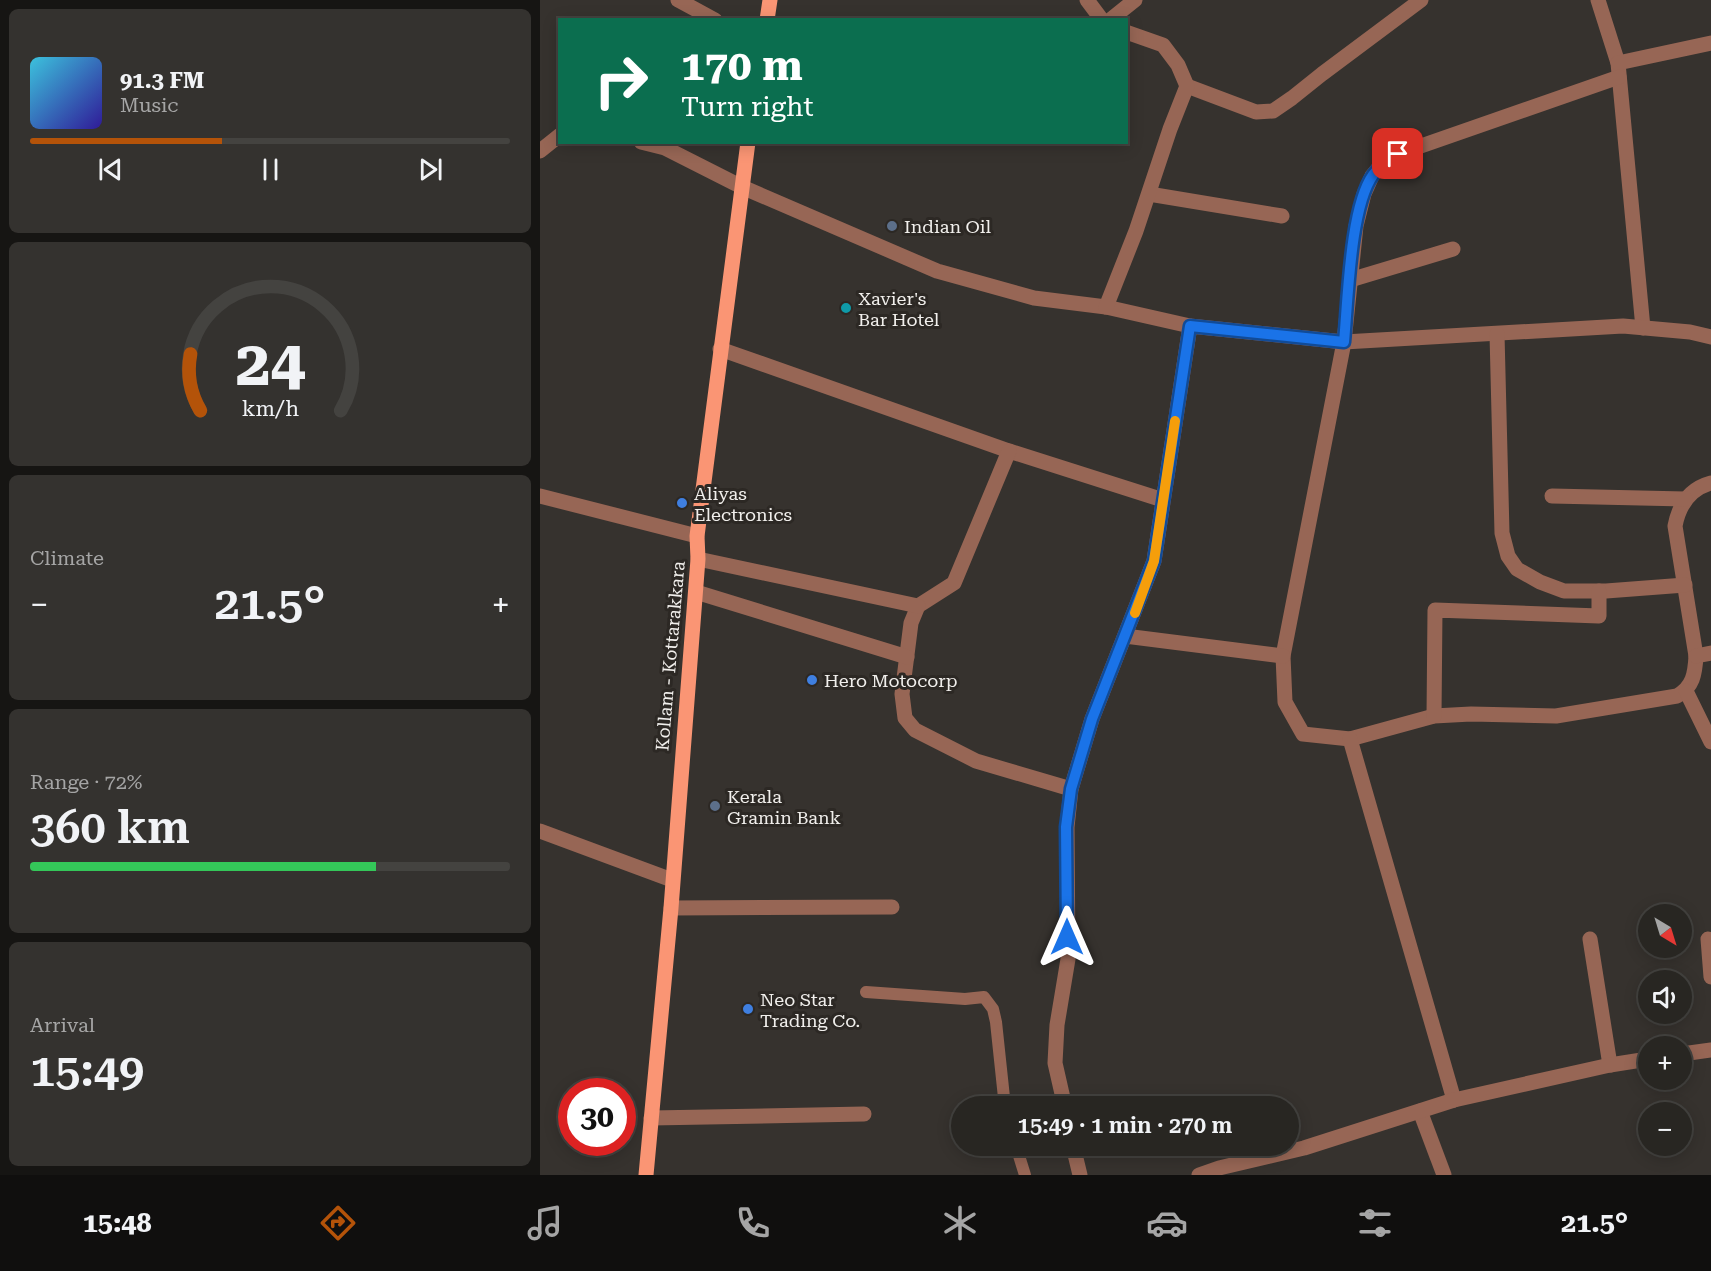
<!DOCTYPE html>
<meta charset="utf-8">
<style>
:root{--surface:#282622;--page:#34322f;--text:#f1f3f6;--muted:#a5a5a5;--line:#444340;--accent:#b45309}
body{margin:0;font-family:"Roboto Serif",serif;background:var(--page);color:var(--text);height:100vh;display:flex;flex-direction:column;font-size:22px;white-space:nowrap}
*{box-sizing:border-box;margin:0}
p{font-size:20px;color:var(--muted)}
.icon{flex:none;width:33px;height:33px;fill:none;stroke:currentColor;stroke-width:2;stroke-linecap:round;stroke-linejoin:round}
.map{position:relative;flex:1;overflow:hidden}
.sheet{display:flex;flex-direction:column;gap:9px;padding:9px;background:#161513;width:540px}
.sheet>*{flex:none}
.top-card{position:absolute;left:18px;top:18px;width:570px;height:126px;border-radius:0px;box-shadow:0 3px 15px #0003,0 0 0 2px var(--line);background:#0b6e4f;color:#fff;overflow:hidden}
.needle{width:39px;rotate:142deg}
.buttons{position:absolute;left:1098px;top:904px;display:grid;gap:12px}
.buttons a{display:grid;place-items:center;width:54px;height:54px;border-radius:50%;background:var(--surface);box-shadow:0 3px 15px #0003,0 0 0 2px var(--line);font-size:30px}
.speed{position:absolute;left:18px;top:1078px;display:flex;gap:12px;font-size:30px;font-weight:700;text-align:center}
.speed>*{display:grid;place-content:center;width:78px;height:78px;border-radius:50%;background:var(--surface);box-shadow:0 3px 15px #0003,0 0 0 2px var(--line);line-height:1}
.speed .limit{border:9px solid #d22;background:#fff;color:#111}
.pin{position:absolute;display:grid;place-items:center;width:51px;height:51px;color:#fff;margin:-26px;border-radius:12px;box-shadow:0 3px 9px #0006}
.me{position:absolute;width:66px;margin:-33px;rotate:0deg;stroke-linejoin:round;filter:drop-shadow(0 0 4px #0008)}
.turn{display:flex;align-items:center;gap:21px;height:126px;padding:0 24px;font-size:27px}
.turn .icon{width:78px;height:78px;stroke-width:2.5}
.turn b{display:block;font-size:42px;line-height:51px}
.big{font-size:45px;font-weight:600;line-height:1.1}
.sheet .tile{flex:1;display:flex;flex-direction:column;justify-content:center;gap:9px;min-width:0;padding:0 21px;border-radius:9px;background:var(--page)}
.sheet .dial{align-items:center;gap:0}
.dial svg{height:156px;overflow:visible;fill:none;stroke:var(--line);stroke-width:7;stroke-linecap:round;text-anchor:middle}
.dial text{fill:var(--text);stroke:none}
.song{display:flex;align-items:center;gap:18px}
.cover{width:72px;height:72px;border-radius:9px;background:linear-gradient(135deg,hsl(190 70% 55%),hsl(250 70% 35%))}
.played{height:6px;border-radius:3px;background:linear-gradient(90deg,var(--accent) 40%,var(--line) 40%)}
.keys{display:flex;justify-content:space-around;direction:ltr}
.heat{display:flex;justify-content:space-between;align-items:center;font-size:33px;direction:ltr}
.charge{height:9px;border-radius:4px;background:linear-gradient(90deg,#34c759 72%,var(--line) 0)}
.trip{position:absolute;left:411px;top:1096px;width:348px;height:60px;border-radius:30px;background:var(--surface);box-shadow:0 3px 15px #0003,0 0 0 2px var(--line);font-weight:600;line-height:60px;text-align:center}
.menu{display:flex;height:96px;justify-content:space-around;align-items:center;background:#100f0e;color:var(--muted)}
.menu .icon{width:42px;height:42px}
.menu .active{color:var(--accent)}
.menu b{font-size:27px;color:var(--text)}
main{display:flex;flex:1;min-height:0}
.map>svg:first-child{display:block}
</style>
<main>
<section class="sheet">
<div class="tile">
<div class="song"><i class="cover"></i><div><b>91.3 FM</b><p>Music</p></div></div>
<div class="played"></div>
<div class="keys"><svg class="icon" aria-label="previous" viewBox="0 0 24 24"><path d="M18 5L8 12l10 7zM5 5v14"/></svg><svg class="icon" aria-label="pause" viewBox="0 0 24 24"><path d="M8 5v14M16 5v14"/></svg><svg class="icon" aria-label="next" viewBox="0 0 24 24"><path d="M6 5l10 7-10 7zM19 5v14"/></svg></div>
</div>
<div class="tile dial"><svg viewBox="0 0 100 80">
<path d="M14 69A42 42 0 1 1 86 69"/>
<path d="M14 69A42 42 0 0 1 9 40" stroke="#b45309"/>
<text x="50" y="56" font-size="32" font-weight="700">24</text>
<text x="50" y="72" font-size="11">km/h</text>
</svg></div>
<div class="tile"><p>Climate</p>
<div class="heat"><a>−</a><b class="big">21.5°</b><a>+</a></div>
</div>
<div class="tile"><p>Range · 72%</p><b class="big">360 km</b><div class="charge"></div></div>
<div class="tile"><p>Arrival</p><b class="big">15:49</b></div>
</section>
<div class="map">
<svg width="1171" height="1175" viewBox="0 0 1171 1175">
<rect width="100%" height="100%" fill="#36322e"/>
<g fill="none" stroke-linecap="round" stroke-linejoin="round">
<g stroke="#976655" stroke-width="12">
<path d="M326,992L425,999L444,997L453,1009L456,1022L465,1107"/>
<path d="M476,1146L485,1175"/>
</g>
<g stroke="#976655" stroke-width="15">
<path d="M138,0L175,20"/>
<path d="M547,0L562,20"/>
<path d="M1058,0L1078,63L1103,328"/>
<path d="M570,20L595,0"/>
<path d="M1078,63L1171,43"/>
<path d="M1079,77L858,154L841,165L832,176L824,194L816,226L804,342L743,656L745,702L763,734L810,739L894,716L931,714L1016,716L1137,696C1153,687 1155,674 1156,656L1135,526C1139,505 1149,489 1171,483"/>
<path d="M647,86L716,112L733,111L752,98L782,74L881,0"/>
<path d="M101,142L125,148L202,187L397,271L494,298L566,307L650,326L804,342L1083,326L1150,332L1171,337"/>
<path d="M0,151L20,135"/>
<path d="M609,194L742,216"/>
<path d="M810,280L913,249"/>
<path d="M566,307L596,231L630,129L647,86L638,65L623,45L586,32"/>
<path d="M957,334L962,533L968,556L977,569L1000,582L1024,591H1066L1145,585"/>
<path d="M180,349L469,451L623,500"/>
<path d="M469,451L414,583L378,606L371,623L362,694L365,718L375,730L436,761L531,789"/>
<path d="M0,496L157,536"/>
<path d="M1012,496L1145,499"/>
<path d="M158,559L378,606"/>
<path d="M156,592L367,657"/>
<path d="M585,636L743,656"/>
<path d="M1156,656L1171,653"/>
<path d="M1146,691L1171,742"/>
<path d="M894,716L895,610L1059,616V591"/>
<path d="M810,739L914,1100"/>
<path d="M0,831L132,880"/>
<path d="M131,908L352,907"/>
<path d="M1050,939L1070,1065"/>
<path d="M1168,939L1171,977"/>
<path d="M525,1107L515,1063L517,1025L528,959L527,827L531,789L552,719L614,561L650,326"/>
<path d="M880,1111L904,1175"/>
<path d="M111,1118L324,1114"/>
<path d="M533,1146L540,1175"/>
</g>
<g stroke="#976655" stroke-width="15">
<path d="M1142,1054L1171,1050"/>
<path d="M659,1175L679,1168L764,1148L914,1100L1070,1065L1108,1059"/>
</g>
<g stroke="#fa9574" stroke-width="15">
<path d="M227,20L230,0"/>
<path d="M106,1175L131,908L158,559L157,536L208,142"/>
</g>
</g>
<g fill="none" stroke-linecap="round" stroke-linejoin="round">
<defs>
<path id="route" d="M527,937L526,827L531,789L552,719L614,561L650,326L804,342C808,300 810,207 833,175C840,165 848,160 858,154"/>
</defs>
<use href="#route" stroke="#114b97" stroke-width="15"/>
<use href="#route" stroke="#1a73e8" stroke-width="10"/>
<path stroke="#f59e0b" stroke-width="10" d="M595,613L614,561L635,421"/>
</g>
<g fill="#5c6f8a" stroke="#2c2824" stroke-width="2">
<circle cx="352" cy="226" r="6"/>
<circle cx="175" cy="806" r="6"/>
</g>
<circle fill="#0f9aa8" stroke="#2c2824" stroke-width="2" cx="306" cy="308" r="6"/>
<g fill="#3f7fe0" stroke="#2c2824" stroke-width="2">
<circle cx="142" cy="503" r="6"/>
<circle cx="272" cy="680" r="6"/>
<circle cx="208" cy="1009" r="6"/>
</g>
<g text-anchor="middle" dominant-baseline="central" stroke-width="6" stroke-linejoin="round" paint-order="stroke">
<g font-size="18" fill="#f1efec" stroke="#2c2824" text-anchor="start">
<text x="364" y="226">Indian Oil</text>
<text x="318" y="298">Xavier's<tspan x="318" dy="21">Bar Hotel</tspan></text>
<text x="154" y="493">Aliyas<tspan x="154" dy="21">Electronics</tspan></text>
<text x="284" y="680">Hero Motocorp</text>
<text x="187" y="796">Kerala<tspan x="187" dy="21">Gramin Bank</tspan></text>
<text x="220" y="999">Neo Star<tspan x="220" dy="21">Trading Co.</tspan></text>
</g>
<g font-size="18" fill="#f1efec" stroke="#2c2824">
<text transform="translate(130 656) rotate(-85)">Kollam - Kottarakkara</text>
</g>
</g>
</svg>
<div class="buttons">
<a><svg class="needle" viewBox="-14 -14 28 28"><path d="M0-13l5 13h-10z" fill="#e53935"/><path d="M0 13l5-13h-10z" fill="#a5a5a5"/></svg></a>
<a><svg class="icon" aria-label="sound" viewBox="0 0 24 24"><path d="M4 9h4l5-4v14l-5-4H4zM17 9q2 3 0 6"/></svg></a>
<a>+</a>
<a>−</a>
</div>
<div class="speed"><div class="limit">30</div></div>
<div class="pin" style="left:858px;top:154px;background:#d93025"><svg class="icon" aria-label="arrive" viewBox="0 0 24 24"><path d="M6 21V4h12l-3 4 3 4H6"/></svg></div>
<svg class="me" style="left:527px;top:937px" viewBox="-20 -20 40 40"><path d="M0-17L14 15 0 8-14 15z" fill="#1a73e8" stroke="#fff" stroke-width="4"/></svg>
<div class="trip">15:49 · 1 min · 270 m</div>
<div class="top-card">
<div class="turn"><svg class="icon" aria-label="right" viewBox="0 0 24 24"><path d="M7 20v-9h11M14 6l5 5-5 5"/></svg><div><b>170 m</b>Turn right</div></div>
</div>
</div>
</main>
<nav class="menu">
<b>15:48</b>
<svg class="icon active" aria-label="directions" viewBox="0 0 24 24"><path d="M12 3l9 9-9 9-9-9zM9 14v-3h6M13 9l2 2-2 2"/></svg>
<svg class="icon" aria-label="music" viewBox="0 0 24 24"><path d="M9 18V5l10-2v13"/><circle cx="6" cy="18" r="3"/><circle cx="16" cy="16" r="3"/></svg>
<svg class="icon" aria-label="phone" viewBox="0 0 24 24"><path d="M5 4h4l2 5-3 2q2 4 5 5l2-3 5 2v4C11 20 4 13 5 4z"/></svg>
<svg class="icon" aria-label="climate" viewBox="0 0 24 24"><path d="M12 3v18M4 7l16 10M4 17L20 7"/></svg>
<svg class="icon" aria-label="car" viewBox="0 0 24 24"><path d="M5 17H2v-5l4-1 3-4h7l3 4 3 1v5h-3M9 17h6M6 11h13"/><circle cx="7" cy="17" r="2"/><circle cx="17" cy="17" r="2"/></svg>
<svg class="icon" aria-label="filters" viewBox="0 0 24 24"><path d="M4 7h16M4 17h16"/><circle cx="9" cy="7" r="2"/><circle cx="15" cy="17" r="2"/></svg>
<b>21.5°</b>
</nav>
